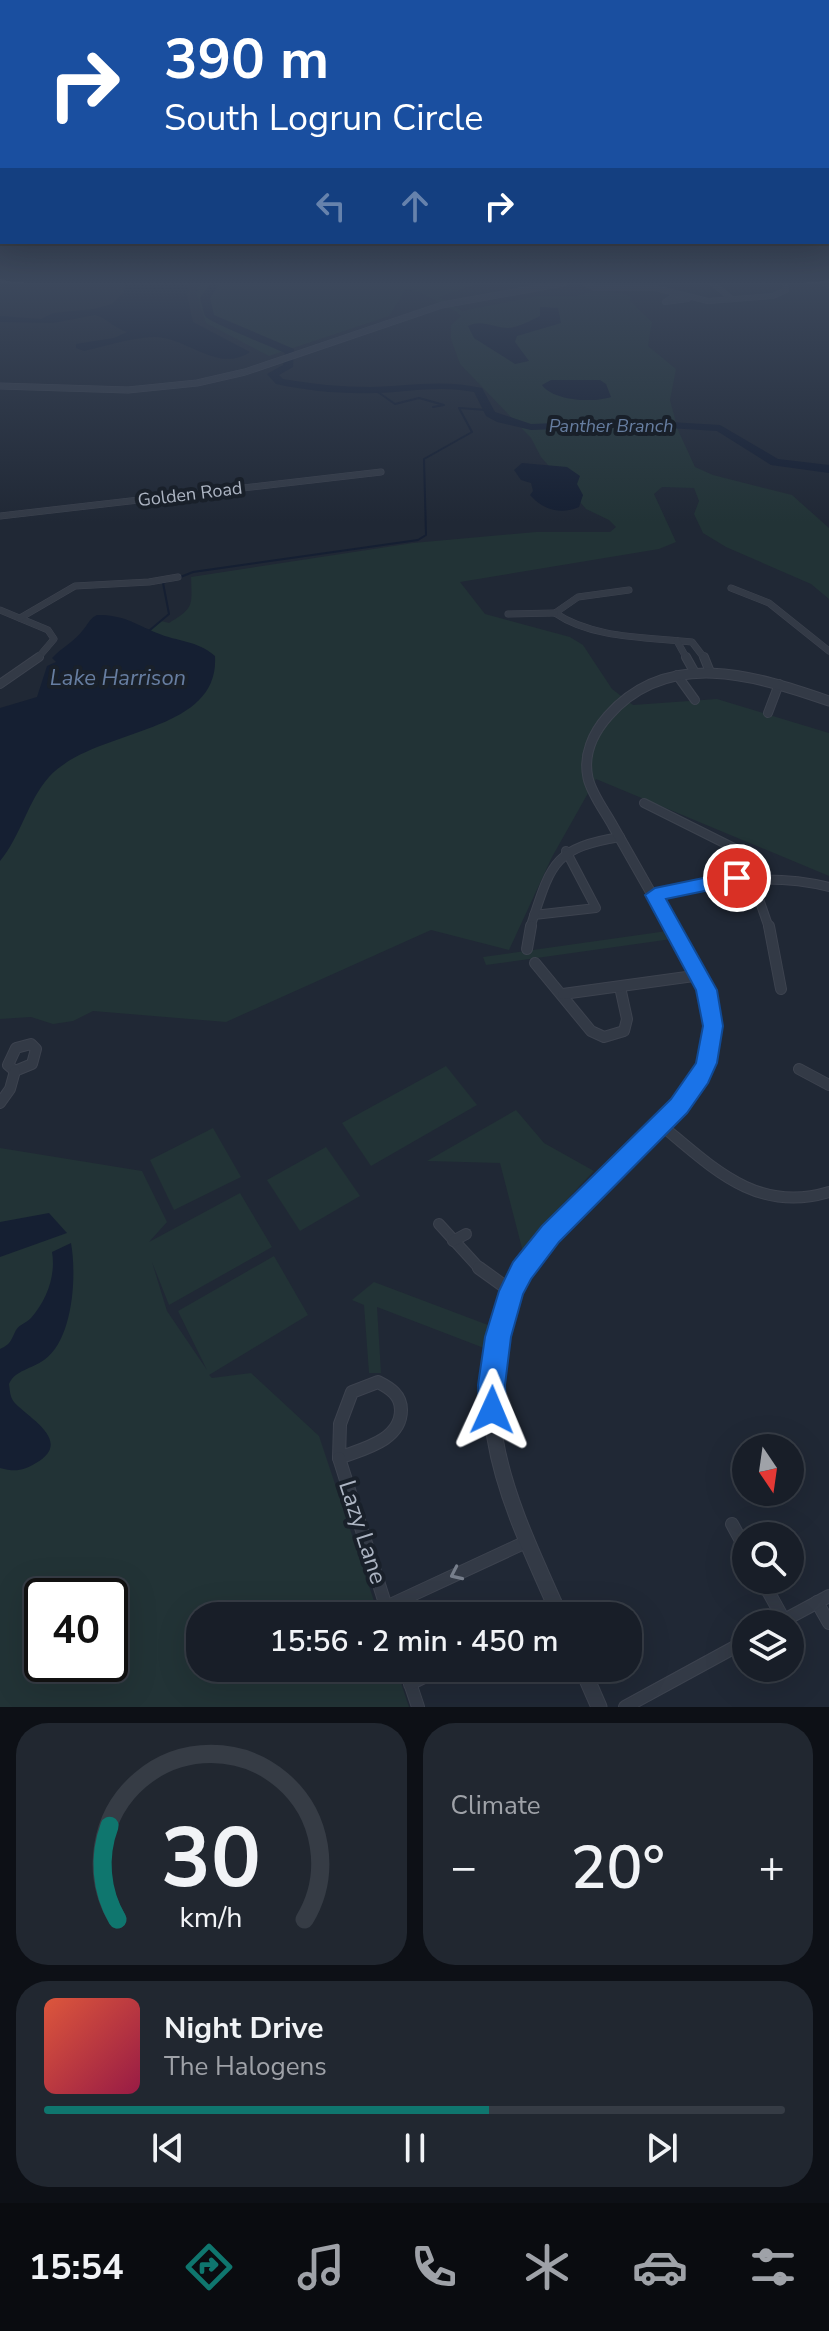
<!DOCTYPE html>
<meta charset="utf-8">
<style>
:root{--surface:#181e28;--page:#212730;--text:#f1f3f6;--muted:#9fa2a8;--line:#363c45;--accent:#0f766e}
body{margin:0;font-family:"Nunito Sans",sans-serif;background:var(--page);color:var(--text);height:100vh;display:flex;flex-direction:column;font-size:30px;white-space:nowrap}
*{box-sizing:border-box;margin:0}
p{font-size:26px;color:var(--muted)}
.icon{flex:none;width:44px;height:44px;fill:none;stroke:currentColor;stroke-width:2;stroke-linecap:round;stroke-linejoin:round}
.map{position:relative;height:1707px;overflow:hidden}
.drawer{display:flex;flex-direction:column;gap:16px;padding:16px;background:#0d1016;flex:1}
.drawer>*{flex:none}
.banner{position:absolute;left:0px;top:0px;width:830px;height:244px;box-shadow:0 8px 32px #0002,0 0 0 2px var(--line);background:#1a4fa0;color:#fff;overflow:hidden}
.needle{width:52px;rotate:167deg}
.buttons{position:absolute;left:732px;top:1434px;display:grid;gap:16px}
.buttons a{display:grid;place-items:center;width:72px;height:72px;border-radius:50%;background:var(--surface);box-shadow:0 8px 32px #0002,0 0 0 2px var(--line);font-size:40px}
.speed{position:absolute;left:24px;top:1578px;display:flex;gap:16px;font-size:40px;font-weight:700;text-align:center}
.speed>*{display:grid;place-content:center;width:104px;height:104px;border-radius:50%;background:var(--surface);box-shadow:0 8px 32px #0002,0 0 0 2px var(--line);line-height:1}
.speed .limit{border:4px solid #111;border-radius:12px;background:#fff;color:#111}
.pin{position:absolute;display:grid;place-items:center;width:68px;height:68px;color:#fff;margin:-34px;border:4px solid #fff;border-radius:50%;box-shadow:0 2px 8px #0007}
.me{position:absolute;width:88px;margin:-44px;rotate:1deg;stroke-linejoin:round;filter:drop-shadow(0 0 6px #0008)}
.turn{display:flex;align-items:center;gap:28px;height:168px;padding:0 32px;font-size:36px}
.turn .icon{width:104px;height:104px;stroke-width:2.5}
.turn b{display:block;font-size:56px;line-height:68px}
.lanes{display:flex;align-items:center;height:76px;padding:0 32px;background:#0003;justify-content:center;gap:40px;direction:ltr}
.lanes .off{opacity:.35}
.big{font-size:60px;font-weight:600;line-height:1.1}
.drawer .tile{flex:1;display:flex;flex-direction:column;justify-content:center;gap:12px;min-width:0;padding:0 28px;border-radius:32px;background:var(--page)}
.drawer .dial{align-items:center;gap:0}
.dial svg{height:208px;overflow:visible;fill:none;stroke:var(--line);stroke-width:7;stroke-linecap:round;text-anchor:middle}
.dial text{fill:var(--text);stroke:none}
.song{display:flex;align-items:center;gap:24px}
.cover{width:96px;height:96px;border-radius:12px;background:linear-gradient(135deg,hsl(10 70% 55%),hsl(340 70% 35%))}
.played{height:8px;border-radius:4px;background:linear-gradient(90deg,var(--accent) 60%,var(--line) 60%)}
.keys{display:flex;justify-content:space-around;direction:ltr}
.heat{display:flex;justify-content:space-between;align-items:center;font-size:44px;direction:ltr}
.drawer .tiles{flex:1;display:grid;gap:16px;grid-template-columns:1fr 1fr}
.tile:last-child{grid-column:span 2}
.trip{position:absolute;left:186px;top:1602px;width:456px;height:80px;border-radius:32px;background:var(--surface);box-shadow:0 8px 32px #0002,0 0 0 2px var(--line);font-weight:600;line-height:80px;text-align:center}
.tab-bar{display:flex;height:128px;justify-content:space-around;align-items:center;background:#0a0c10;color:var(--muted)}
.tab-bar .icon{width:56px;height:56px}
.tab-bar .on{color:var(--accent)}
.tab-bar b{font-size:36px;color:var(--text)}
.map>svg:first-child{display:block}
</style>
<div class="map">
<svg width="829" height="1707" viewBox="0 0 829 1707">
<rect width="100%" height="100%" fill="#202835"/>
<g fill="#223336" fill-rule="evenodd">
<path d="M200,283H480L439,297L462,311L538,296H575L596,291L621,293L630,296V301L652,322L648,346L676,369L670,400L678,430L695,467L713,475L792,495L829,528V599L811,584L726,547L703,533L694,514L699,501L694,488L662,487L654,494L676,542L659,549L460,582L485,614L570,637L583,645L612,689L633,705L717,699L829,733V876L596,779L552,857L509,950L431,930L226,1022L93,1011L73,1021L53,1024L31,1017L0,1019V760L161,621L169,623C194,608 192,606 191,577L413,543L536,532H610L616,527L609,520L586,509L541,457L531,438L460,364L451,339V325L461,316L457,312L419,292L406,289L389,316L269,356L206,323L196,293Z"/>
<path d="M667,931L672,939L486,965L483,957Z"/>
<path d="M446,1066L477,1105L371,1166L342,1123Z"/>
<path d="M516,1110L544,1143L594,1171L543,1225L523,1252L500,1163L427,1161Z"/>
<path d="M213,1128L241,1177L174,1210L150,1160Z"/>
<path d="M326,1147L360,1196L300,1231L267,1180Z"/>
<path d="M0,1148L142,1171L167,1222L149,1242L240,1193L272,1247L169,1305L152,1262L167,1311L207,1370L178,1311L274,1256L308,1315L209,1375L212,1378L251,1373L319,1436L379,1616H200V1668H396L409,1707H0ZM42,1596H110V1664H42Z"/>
<path d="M374,1282L488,1325L484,1348L377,1307L381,1373H369L364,1305L352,1300Z"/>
</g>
<g fill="#151f32">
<path d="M125,283H191L187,295L193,322L250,352C217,374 187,336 153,337C130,338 106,346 84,351L76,348V344L114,338L127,332C114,328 107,318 95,315L53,323L0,322V316L41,319L53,313L94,309L112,304L124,292Z"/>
<path d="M540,307L558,308L561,323L517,336L515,342L529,361L515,364L474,338L468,326C482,319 494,328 508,328C519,327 530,321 540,316Z"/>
<path d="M551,380H600L606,384L611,397C594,403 553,401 542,385Z"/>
<path d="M522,463L567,467L580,476L577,484L583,495L579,507C561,515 543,510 530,495L533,491L531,483L521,480L514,470Z"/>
<path d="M97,615C124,615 133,623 157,633C178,642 197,640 215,656C220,736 94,727 49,777C28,800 21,836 0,861V708L37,697L47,666L56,662L52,658C61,648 74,642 83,630C89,623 89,619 97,615Z"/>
<path d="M49,1213L67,1233L0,1257V1222Z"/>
<path d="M71,1243C77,1276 73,1340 44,1360C32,1369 15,1370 9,1384C10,1391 10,1397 14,1402C28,1418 74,1441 36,1463C23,1471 15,1472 0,1468V1349C11,1344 11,1340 16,1330C20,1324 26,1323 31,1318C47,1300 56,1275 52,1252Z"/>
</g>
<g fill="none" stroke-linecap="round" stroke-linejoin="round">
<g stroke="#151f32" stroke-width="2">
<path d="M375,390L395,404L419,398L444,405L433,407"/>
<path d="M178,578L193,572L418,540L426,535L424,459L472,432L459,408L487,410"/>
<path d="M150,630L169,614L163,583L171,580"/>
</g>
<path fill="#151f32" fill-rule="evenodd" d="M211,283H220L210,298L214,315L294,349L293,367L279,375L283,379C312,384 341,387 370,387C409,386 443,379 482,388L495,412L531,424L636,420L720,425L778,459L829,465V473L771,465L717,431L636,426L531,430L497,422L486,416L474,392C440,385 409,392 375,393C342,394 308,391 276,384L267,374L283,365L285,353C274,348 210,322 206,317C203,313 202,304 200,298Z"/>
<defs>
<g id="minor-far4">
<path d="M585,283L594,288H655L708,301L773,296L786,290L785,283"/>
<path d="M825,283L829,286"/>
<path d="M713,284L732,299"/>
<path d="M677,294L665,302L688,299"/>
</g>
<g id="minor-far3">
<path d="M0,516L381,472"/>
<path d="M731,588L769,603L829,651"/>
<path d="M629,590L578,597L555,613C593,639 648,637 692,642L705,659"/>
<path d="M0,610L48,630L54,639L37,659"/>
<path d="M508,614L555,613"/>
<path d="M20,618L75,586L149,582L178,577"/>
<path d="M677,641L687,659"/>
</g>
<g id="minor-far2">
<path d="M686,657L695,673"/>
<path d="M704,657L710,672"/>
<path d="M677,675L695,700"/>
<path d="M0,684L39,657"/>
<path d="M768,713L779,684"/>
<path d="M644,803L734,848L750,873L769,928"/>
<path d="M655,895C714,882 769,872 829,887"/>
<path d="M534,915L596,908L566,851"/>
<path d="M530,928C551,865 552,848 620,837"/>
</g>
<g id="minor-far1">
<path d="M769,926L781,989"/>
<path d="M527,949L531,926"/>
<path d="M535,963L591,1031L604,1037L624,1031L627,1019L620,987"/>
<path d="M563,994L701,975"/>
<path d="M31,1044L36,1049L32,1064L15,1071L8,1065L16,1048Z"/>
<path d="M799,1069L829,1085"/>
<path d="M0,1103L10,1089L15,1071"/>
<path d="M661,1125C713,1168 757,1214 829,1192"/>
<path d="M439,1224L481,1270"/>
<path d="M453,1241L466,1234"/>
</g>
<g id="minor">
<path d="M479,1268L511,1291"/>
<path d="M378,1382C390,1388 401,1395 401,1410C401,1441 362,1449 339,1458L340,1424L352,1392Z"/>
<path d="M339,1458L389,1616"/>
<path d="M732,1524L746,1550"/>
<path d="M762,1580L784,1620"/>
<path d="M817,1602L829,1623"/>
<path d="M386,1607L526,1542"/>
<path d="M777,1624L829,1596"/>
<path d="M405,1668L418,1707"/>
<path d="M410,1684L442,1668"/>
<path d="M625,1707L746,1641"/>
</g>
<path id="tertiary-far3" d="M0,386L128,390L197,383L245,372L442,305L564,283"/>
<path id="tertiary-far2" d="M671,928C652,894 632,860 613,826C605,811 592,795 588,778C583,755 593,733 608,716C668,648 754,675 829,701"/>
<path id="tertiary-far1" d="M523,1270C565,1200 718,1107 713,1025C710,988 687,957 670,926"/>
<g id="tertiary">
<path d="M524,1268C457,1400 505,1493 560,1616"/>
<path d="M582,1668L599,1707"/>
</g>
</defs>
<use href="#minor-far4" stroke="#3d434f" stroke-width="6"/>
<use href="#minor-far3" stroke="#3d434f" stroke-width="7"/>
<use href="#minor-far2" stroke="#3d434f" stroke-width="10"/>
<use href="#minor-far1" stroke="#3d434f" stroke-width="12"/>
<use href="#minor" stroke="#3d434f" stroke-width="14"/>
<use href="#tertiary-far3" stroke="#3d434f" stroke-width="7"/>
<use href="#tertiary-far2" stroke="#3d434f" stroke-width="11"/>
<use href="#tertiary-far1" stroke="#3d434f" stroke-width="14"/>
<use href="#tertiary" stroke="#3d434f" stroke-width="17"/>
<use href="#minor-far4" stroke="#333a46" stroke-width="5"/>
<use href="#minor-far3" stroke="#333a46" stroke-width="6"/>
<use href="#minor-far2" stroke="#333a46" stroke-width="8"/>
<use href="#minor-far1" stroke="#333a46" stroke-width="10"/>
<use href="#minor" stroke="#333a46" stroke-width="12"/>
<use href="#tertiary-far3" stroke="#333a46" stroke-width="6"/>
<use href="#tertiary-far2" stroke="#333a46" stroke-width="9"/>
<use href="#tertiary-far1" stroke="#333a46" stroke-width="12"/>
<use href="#tertiary" stroke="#333a46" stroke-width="15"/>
</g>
<defs><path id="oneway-chevron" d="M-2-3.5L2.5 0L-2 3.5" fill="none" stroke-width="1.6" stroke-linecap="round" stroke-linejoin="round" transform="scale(2)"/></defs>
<use stroke="#767e8b" href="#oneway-chevron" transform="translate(456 1574) rotate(155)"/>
<linearGradient id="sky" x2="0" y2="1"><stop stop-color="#12161d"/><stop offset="0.54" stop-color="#3c485c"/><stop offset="1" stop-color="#3c485c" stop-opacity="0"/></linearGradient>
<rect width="829" height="522" fill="url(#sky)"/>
<path fill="#1a73e8" stroke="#114b97" stroke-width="2" d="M737,871L746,878L743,883L666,899L717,990L723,1026L717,1063L708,1083L687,1113L559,1242L531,1279L523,1294L511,1337L505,1385L506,1410L502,1420L492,1424L483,1420L479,1410L478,1385L485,1337L499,1291L513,1262L542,1226L671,1099L696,1063L703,1026L696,990L645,895L655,888Z"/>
<g text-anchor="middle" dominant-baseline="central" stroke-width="8" stroke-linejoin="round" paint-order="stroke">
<g font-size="18" font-style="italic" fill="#677ea1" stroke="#19202a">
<text x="611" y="426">Panther Branch</text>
</g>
<g font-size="18" fill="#adb5c3" stroke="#19202a">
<text transform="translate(190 494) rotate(-7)">Golden Road</text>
</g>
<g font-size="22" font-style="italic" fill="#677ea1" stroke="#19202a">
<text x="118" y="678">Lake Harrison</text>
</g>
<g font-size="24" fill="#adb5c3" stroke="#19202a">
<text transform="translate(363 1532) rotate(72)">Lazy Lane</text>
</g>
</g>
</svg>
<div class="buttons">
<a><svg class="needle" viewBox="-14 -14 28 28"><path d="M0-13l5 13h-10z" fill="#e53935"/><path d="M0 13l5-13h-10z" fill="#9fa2a8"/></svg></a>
<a><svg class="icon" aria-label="search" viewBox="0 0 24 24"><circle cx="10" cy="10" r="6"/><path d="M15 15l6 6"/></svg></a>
<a><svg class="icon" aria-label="layers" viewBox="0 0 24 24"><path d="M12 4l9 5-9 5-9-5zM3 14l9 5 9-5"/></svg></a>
</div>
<div class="speed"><div class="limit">40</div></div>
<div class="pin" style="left:737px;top:878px;background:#d93025"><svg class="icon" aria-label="arrive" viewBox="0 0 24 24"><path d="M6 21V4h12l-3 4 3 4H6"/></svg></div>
<svg class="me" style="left:492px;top:1410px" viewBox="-20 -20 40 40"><path d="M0-17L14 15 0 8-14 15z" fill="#1a73e8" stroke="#fff" stroke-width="4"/></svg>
<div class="trip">15:56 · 2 min · 450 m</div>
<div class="banner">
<div class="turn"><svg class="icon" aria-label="right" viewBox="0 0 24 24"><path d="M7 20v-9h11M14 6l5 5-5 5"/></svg><div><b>390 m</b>South Logrun Circle</div></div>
<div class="lanes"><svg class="icon off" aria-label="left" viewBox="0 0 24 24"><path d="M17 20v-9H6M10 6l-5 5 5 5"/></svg><svg class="icon off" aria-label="ahead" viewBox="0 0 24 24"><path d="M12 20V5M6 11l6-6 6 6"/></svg><svg class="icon" aria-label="right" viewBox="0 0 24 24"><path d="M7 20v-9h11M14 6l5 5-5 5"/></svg></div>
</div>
</div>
<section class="drawer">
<div class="tiles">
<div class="tile dial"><svg viewBox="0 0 100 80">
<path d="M14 69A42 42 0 1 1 86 69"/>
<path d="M14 69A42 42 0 0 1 11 33" stroke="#0f766e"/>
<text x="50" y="56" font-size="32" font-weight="700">30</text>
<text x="50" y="72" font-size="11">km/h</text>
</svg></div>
<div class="tile"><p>Climate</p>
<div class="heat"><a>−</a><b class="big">20°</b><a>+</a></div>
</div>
<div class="tile">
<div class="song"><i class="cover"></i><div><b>Night Drive</b><p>The Halogens</p></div></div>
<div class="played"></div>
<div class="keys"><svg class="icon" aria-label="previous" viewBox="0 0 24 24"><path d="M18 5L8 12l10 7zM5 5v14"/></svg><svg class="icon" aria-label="pause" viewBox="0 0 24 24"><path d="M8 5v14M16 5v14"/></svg><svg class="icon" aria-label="next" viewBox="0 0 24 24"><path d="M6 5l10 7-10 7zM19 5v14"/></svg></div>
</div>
</div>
</section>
<nav class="tab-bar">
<b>15:54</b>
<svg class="icon on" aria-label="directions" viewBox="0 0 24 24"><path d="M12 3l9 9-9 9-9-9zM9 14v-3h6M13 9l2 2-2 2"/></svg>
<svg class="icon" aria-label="music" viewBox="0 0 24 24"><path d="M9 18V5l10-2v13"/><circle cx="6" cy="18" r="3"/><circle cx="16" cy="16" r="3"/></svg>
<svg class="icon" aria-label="phone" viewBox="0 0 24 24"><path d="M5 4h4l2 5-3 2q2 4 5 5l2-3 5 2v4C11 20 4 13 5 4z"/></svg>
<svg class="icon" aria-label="climate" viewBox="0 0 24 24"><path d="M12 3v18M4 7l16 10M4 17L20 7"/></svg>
<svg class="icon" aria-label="car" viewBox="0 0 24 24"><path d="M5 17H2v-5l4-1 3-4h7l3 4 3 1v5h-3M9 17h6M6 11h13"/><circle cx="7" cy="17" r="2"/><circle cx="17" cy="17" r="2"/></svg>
<svg class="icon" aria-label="filters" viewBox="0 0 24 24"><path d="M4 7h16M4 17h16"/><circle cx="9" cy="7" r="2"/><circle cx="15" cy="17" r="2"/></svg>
</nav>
